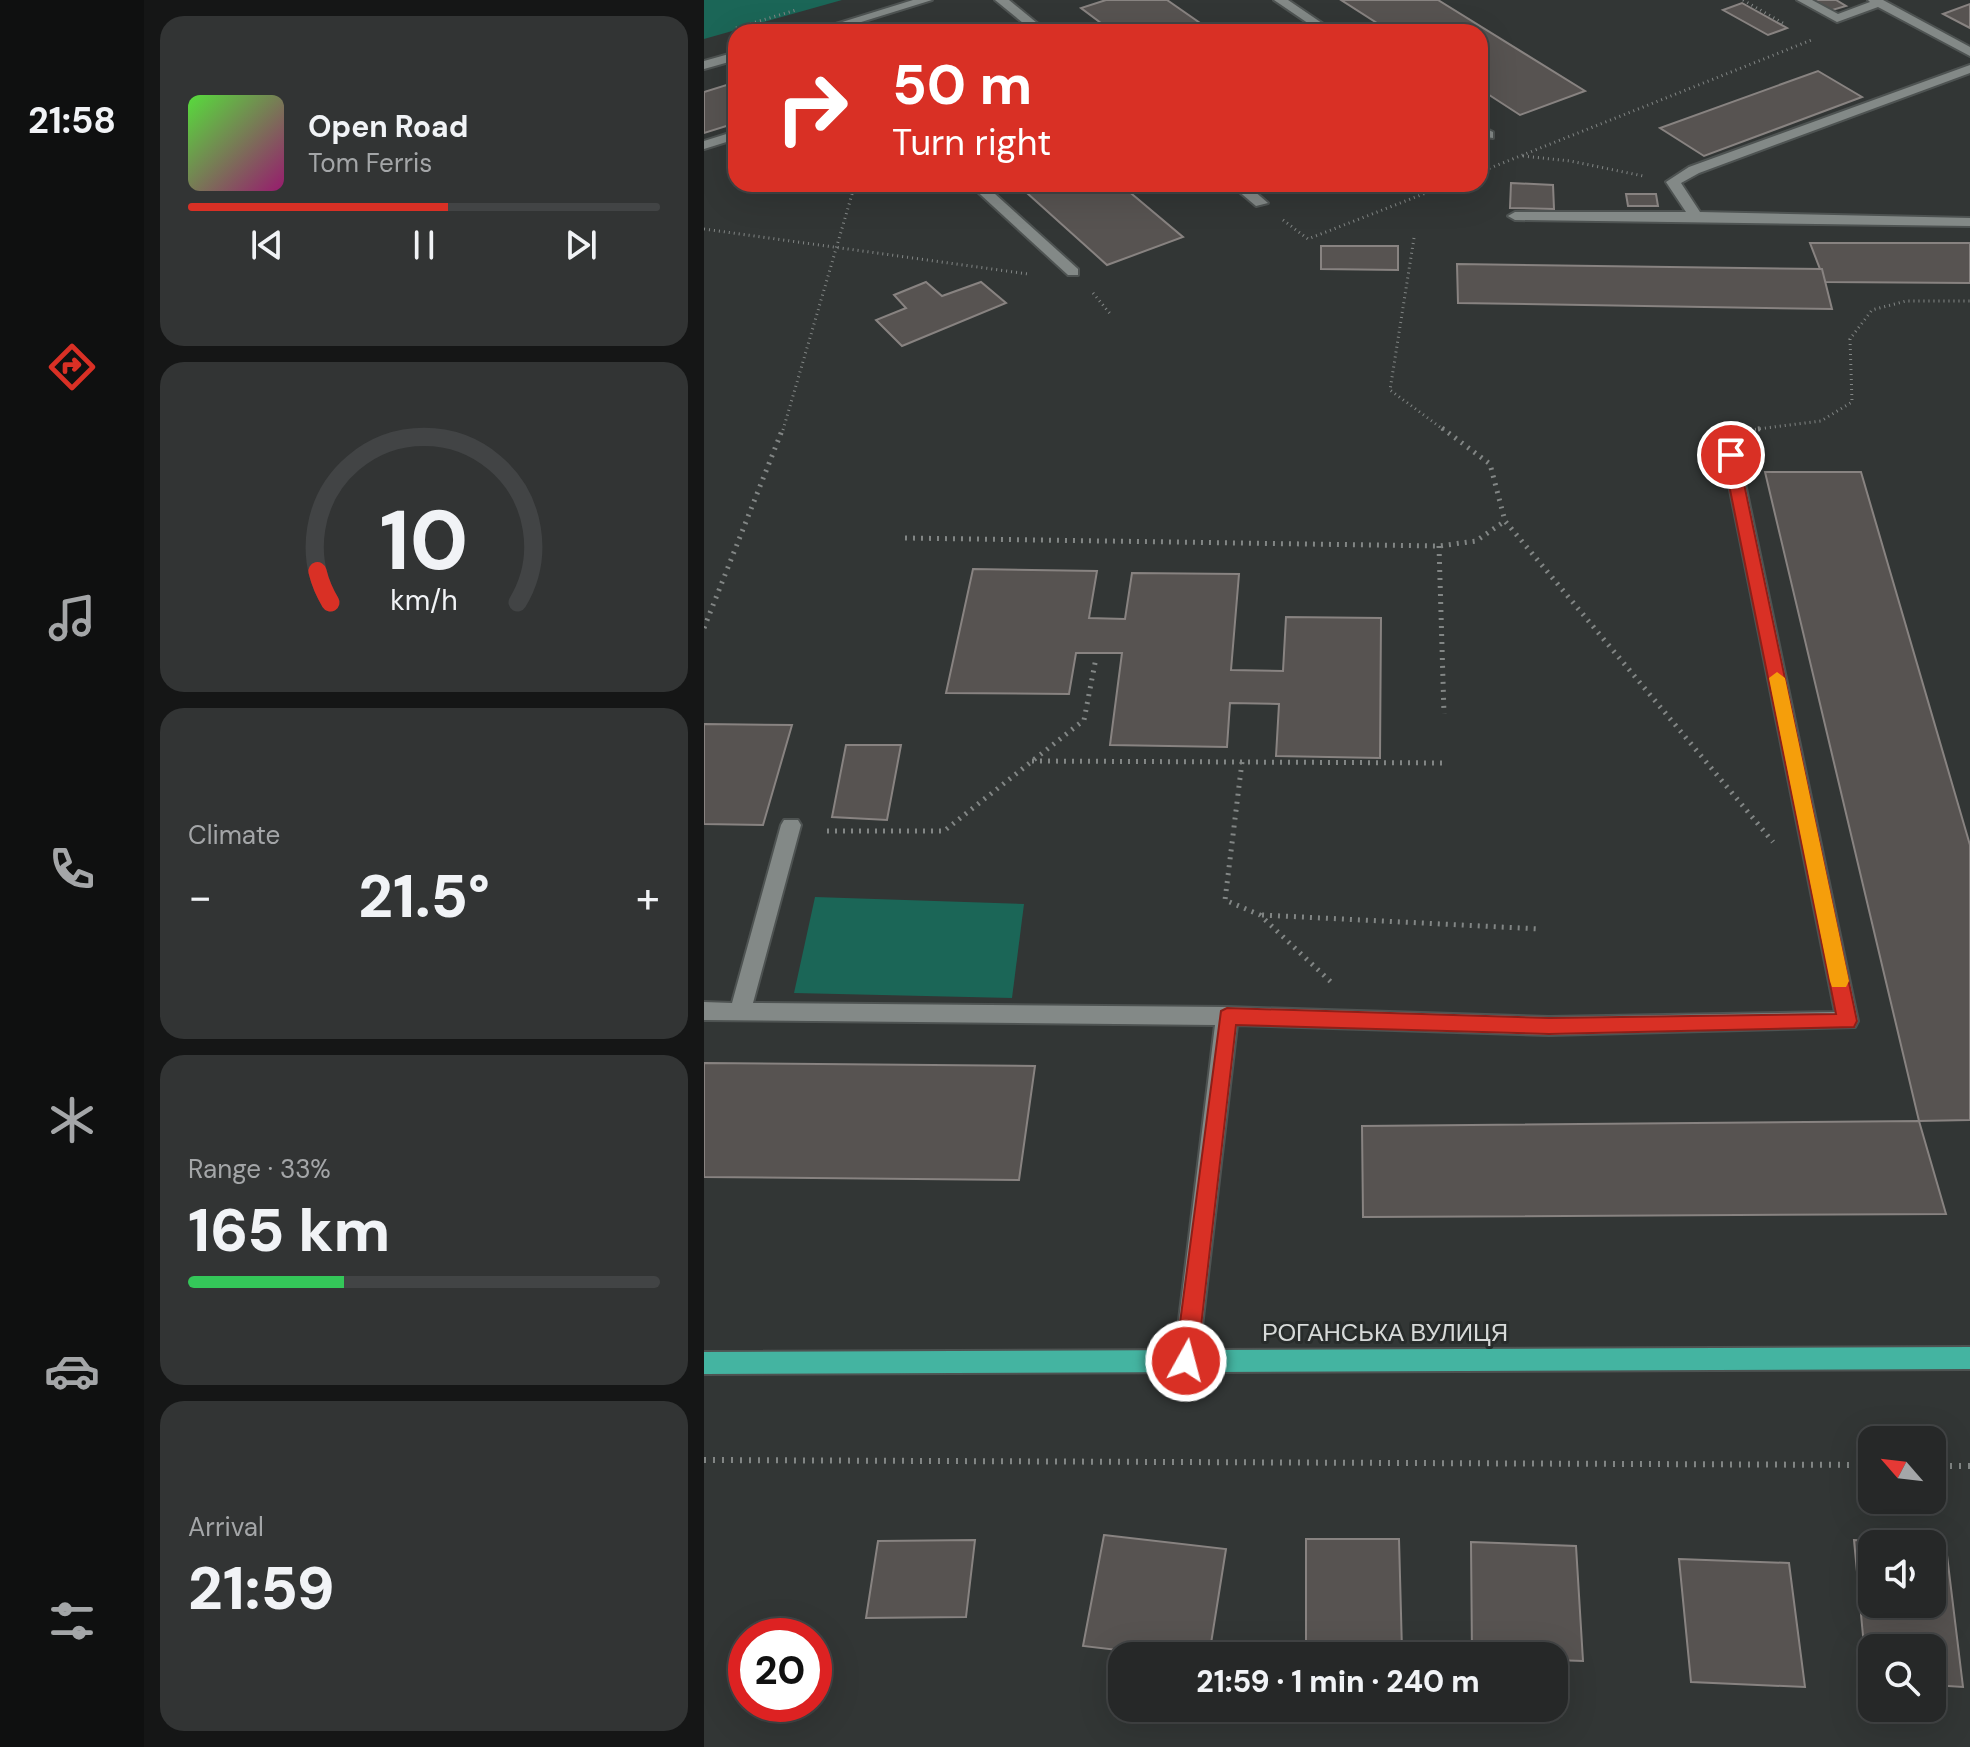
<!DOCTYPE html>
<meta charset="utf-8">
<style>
:root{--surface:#262828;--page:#323434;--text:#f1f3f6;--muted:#a4a6a8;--line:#424445;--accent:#d93025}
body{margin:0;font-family:"DM Sans",sans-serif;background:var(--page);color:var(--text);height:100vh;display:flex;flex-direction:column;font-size:30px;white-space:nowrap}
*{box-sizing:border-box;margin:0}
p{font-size:26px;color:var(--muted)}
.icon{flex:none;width:44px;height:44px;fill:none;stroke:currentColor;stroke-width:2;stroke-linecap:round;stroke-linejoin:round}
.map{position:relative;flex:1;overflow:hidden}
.drawer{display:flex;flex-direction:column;gap:16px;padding:16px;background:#151616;width:560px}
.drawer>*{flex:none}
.top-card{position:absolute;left:24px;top:24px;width:760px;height:168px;border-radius:24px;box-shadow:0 8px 32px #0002,0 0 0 2px var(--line);background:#d93025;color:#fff;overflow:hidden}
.needle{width:52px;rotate:298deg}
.buttons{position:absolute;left:1154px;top:1426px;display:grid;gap:16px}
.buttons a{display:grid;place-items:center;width:88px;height:88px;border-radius:16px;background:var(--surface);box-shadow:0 8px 32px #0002,0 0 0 2px var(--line);font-size:40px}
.speed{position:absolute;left:24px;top:1618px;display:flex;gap:16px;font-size:40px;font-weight:700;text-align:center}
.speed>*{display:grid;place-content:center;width:104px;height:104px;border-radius:50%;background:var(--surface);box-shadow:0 8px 32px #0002,0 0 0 2px var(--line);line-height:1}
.speed .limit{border:12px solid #d22;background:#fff;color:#111}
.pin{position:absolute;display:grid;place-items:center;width:68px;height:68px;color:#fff;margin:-34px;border:4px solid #fff;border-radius:50%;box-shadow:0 2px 8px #0007}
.me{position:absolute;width:88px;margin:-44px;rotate:7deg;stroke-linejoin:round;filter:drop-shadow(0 0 6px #0008)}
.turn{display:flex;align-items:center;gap:28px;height:168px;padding:0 32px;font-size:36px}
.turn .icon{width:104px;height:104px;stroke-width:2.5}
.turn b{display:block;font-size:56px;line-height:68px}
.big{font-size:60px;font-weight:800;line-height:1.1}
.drawer .tile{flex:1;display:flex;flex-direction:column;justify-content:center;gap:12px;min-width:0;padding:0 28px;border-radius:24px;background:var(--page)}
.drawer .dial{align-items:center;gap:0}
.dial svg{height:208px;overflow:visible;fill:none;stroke:var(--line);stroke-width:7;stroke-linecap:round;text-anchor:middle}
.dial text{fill:var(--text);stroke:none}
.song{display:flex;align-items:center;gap:24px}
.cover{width:96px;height:96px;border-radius:12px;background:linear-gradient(135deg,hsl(110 70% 55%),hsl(320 70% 35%))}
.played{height:8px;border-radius:4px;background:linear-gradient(90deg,var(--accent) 55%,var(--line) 55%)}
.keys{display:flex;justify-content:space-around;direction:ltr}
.heat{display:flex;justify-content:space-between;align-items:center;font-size:44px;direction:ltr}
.charge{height:12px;border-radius:6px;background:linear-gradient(90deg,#34c759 33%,var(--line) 0)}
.trip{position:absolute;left:404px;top:1642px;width:460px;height:80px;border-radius:24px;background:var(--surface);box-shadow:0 8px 32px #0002,0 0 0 2px var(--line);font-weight:800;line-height:80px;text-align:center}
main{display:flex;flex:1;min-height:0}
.tabs{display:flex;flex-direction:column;width:144px;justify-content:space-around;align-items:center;background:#0f1010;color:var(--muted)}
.tabs .icon{width:56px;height:56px}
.tabs .selected{color:var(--accent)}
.tabs b{font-size:36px;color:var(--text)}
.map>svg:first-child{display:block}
</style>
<main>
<nav class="tabs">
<b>21:58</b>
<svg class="icon selected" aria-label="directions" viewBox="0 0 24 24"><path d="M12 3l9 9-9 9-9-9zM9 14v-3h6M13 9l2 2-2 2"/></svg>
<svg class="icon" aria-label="music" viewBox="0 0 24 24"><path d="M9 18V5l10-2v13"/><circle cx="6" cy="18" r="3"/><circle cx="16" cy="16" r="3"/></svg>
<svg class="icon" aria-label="phone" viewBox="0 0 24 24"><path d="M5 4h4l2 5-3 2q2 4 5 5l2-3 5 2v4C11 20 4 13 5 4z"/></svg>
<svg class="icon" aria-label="climate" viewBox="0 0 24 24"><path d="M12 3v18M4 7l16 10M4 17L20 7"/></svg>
<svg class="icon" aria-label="car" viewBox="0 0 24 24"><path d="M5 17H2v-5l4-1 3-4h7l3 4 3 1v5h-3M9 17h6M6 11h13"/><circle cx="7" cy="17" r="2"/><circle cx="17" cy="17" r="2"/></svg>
<svg class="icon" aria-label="filters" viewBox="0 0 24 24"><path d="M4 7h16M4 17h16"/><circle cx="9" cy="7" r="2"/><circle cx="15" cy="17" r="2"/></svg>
</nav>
<section class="drawer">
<div class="tile">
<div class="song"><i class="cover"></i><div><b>Open Road</b><p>Tom Ferris</p></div></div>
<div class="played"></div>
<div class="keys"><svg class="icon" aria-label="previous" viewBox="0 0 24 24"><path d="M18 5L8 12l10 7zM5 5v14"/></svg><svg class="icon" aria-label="pause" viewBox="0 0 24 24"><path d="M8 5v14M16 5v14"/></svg><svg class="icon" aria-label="next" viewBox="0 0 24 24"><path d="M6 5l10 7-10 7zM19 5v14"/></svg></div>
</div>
<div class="tile dial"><svg viewBox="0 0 100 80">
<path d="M14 69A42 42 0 1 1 86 69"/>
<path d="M14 69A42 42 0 0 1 9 57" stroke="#d93025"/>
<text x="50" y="56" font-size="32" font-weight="700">10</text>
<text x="50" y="72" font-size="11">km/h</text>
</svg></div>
<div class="tile"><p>Climate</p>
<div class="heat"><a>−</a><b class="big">21.5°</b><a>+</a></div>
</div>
<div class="tile"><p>Range · 33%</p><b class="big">165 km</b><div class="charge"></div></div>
<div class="tile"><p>Arrival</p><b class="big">21:59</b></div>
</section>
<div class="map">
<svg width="1266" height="1747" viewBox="0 0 1266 1747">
<rect width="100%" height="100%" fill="#323635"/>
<g fill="#1b6657">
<path d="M0,0H138L0,39Z"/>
<path d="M111,897L320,904L308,998L90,993Z"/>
</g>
<g fill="#575351" stroke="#888381" stroke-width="2">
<path d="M402,0H463L509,32H409L377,8Z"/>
<path d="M637,0H734L881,91L816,115L776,89V32H687Z"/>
<path d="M1105,0H1132L1142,6L1125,11Z"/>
<path d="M1038,3L1083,28L1064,35L1019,10Z"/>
<path d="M1266,4V28L1239,14Z"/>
<path d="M1114,71L1158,97L1000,156L956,128Z"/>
<path d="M32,82V123L0,133V92Z"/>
<path d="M807,183L849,185L850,209L806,208Z"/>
<path d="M313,184H416L479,237L403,265Z"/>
<path d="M922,194H952L954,206H924Z"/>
<path d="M1106,243H1266V283L1121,282Z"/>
<path d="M617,246H694V270L617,269Z"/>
<path d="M753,264L1118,269L1128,309L754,303Z"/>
<path d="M222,282L238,296L277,282L302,303L198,346L172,320L202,308L190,295Z"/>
<path d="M1061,472H1157L1266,845V1120L1215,1121Z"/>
<path d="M269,569L393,571L385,618L421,619L428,573L535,574L527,670L579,671L582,617L677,618L676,758L572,756L575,704L526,703L523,747L406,745L418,653H372L365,694L242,693Z"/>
<path d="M0,724L88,725L59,825L0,824Z"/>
<path d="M142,745H197L183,820L128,817Z"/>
<path d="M0,1063L331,1066L315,1180L0,1177Z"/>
<path d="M1215,1121L1242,1214L659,1217L658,1126Z"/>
<path d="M400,1535L522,1549L505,1656H465L379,1646Z"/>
<path d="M602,1539H695L698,1651L602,1652Z"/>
<path d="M271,1540L262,1617L162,1618L174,1541Z"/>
<path d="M1150,1540L1203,1544H1168V1604H1228V1546L1242,1547L1259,1687L1228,1685V1648H1168V1679L1163,1678Z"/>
<path d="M767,1542L872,1546L879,1661L850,1660V1656H768Z"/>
<path d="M975,1559L1085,1563L1101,1687L987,1682Z"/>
</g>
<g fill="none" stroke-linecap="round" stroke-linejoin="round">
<defs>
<g id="minor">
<path d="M209,0H228L125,32H106Z"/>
<path d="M291,0H305L344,32H330Z"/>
<path d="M570,0H584L631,32H617Z"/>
<path d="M1093,0H1108L1134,14L1166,2L1164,0H1179L1266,47V56L1174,7L1133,22Z"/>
<path d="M32,52V60L0,69V61Z"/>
<path d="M1266,65V73L995,173L977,183L996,212L1266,218V226L811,220L804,216L811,212H982L962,182L985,167Z"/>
<path d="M776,126L789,132V138L776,136Z"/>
<path d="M32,131V139L0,149V141Z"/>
<path d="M265,184H280L374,269V275H364Z"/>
<path d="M526,184H542L564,203L552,206Z"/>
<path d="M1027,450L1035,455L1154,1021L1151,1027L845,1035L533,1025L494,1361L491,1369L482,1372L473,1369L470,1361L511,1025L0,1020V1002L28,1003L77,825L80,820H94L97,825L49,1003L523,1007L845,1017L1131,1012L1019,455Z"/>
</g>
<path id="major" d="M1266,1347V1369L0,1374V1352Z"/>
</defs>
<use href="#minor" stroke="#4e5352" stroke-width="4"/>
<use href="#major" stroke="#4e5352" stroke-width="4"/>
<g stroke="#828685" stroke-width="3" stroke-dasharray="1 4" stroke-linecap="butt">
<path d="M1039,0L1079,23"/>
<path d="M32,28L92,10"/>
<path d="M819,156L866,161L939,176"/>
<path d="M776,172L1110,39"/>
<path d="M579,220L604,239L745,184"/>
<path d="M0,229L324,274"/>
<path d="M710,238L686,390L740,430"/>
<path d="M389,293L408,316"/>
<path d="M79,430L151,184"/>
<path d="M1046,430L1117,421L1148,402L1146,339L1168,310L1202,301H1266"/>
</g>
<g stroke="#828685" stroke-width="5" stroke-dasharray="2 6" stroke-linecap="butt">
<path d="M738,428L786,464L801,521L1069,842"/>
<path d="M1046,430L1061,428"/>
<path d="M201,538L735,546L772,541L801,521"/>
<path d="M735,546L740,714"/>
<path d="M0,628L79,428"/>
<path d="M328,761L740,763"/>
<path d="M538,762L521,900L556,915L629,984"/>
<path d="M123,831H240L380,720L392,658"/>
<path d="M558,915L837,929"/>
</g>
<g stroke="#828685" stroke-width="6" stroke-dasharray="2 7" stroke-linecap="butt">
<path d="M0,1460L1168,1465"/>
<path d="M1228,1466H1266"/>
</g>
<use href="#minor" fill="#838987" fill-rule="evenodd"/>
<use href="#major" fill="#44b4a1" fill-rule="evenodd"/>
</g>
<path fill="#d93025" stroke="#8d1f18" stroke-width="2" d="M1027,450L1034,455L1153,1021L1150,1027L845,1034L532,1025L493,1361L490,1369L482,1372L474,1369L471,1361L517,1011L523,1008L845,1018L1132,1014L1019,455Z"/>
<path fill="#f59e0b" d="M1073,672L1081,678L1145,981L1142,987H1128L1126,981L1065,678Z"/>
<g text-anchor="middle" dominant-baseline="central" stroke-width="6" stroke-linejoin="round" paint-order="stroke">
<g font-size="24" fill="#d7dad9" stroke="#282c2b">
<text x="681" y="1332">РОГАНСЬКА ВУЛИЦЯ</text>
</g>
</g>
</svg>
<div class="buttons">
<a><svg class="needle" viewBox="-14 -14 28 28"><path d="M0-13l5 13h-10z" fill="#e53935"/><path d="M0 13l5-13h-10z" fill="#a4a6a8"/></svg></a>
<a><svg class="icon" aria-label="sound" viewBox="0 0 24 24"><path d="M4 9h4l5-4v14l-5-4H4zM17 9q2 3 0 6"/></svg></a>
<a><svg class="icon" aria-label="search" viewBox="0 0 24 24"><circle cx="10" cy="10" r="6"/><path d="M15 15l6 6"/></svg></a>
</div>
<div class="speed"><div class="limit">20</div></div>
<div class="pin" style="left:1027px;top:455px;background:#d93025"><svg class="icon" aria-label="arrive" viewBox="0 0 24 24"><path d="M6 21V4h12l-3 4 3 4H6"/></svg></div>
<svg class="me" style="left:482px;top:1361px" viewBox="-20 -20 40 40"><circle r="17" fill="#d93025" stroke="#fff" stroke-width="3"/><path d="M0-11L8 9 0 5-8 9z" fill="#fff"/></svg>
<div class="trip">21:59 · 1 min · 240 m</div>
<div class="top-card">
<div class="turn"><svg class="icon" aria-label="right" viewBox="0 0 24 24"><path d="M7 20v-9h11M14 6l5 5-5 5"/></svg><div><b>50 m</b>Turn right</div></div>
</div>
</div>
</main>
